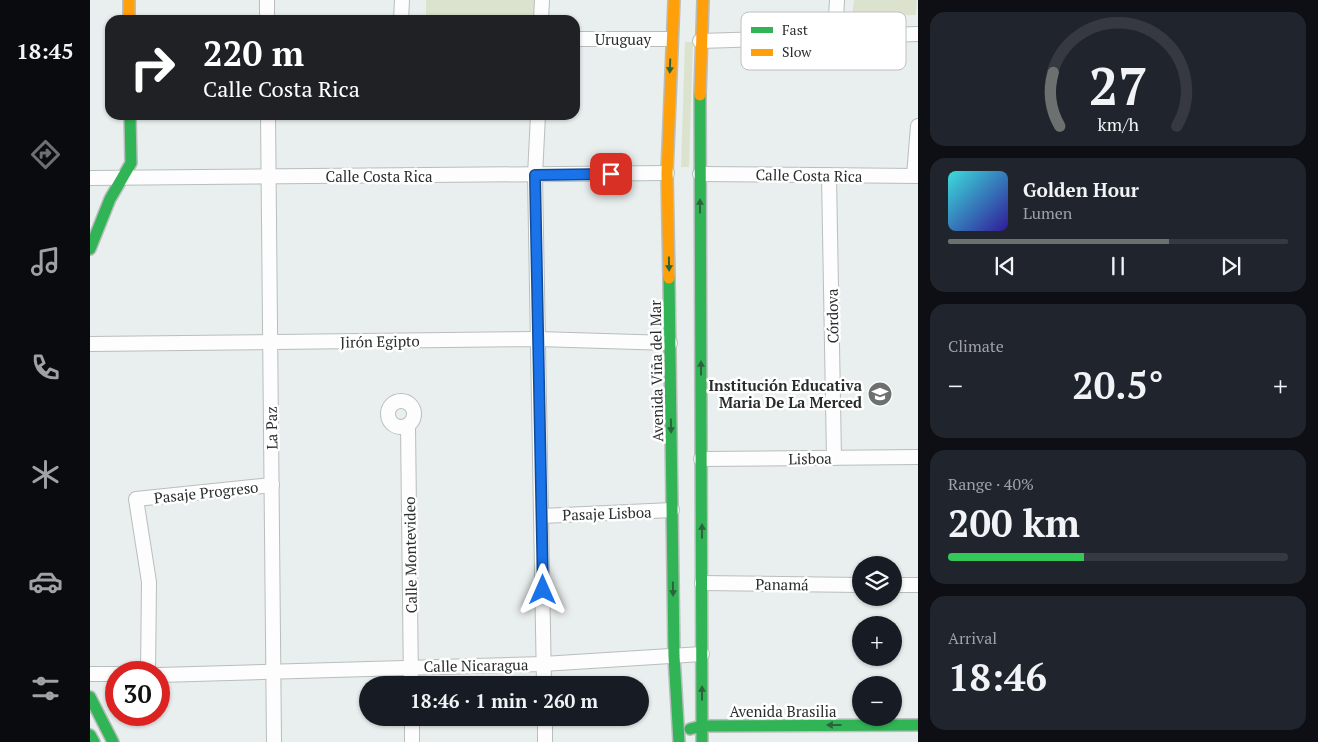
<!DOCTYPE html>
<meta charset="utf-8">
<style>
:root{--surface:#171b24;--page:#20242c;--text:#f1f3f6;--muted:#9ea1a6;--line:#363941;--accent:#6c7170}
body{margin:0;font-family:"PT Serif",serif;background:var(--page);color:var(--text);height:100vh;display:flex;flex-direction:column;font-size:19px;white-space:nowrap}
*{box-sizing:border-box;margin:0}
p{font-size:16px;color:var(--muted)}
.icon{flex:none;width:28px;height:28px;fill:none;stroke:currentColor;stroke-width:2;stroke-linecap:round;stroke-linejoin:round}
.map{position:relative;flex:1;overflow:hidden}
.sheet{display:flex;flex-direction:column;gap:12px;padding:12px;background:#0d0f14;width:400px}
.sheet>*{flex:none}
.hud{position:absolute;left:15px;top:15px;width:475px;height:105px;border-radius:15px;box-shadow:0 1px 4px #0004;background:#202124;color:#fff;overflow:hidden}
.controls{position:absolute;left:762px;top:556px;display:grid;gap:10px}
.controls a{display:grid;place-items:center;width:50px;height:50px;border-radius:50%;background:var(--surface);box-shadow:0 1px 4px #0004;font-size:25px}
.speed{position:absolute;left:15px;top:661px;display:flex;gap:10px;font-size:25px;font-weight:700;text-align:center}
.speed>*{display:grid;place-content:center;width:65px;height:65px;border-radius:50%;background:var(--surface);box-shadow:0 1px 4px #0004;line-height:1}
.speed .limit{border:8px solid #d22;background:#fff;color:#111}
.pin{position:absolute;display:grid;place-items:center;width:42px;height:42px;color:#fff;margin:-21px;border-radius:10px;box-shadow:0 2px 8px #0006}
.me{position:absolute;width:55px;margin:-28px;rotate:0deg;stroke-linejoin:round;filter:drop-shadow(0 0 4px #0008)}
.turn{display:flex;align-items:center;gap:18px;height:105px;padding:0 15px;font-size:22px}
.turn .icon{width:65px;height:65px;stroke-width:2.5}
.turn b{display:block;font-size:35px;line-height:42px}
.big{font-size:38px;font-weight:600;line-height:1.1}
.sheet .widget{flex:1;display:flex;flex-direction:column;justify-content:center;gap:8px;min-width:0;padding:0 18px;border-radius:15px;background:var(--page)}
.sheet .dial{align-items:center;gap:0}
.dial svg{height:130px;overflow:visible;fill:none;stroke:var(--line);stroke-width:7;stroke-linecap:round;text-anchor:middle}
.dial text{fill:var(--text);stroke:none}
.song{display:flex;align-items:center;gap:15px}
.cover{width:60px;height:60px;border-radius:8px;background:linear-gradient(135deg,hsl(180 70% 55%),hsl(250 70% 35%))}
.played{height:5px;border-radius:2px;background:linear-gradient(90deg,var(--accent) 65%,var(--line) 65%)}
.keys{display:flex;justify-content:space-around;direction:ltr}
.heat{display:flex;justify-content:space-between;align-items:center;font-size:28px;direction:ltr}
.charge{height:8px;border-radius:4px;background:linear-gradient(90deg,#34c759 40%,var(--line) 0)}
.trip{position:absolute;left:269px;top:676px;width:290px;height:50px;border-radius:25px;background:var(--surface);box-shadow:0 1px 4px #0004;font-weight:600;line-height:50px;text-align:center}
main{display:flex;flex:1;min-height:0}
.dock{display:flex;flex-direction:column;width:90px;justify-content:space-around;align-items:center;background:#090b0e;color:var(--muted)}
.dock .icon{width:35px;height:35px}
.dock .current{color:var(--accent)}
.dock b{font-size:22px;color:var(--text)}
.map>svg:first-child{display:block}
</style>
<main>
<nav class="dock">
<b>18:45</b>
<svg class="icon current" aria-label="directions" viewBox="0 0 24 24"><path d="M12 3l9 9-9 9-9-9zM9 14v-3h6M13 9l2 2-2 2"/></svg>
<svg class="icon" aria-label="music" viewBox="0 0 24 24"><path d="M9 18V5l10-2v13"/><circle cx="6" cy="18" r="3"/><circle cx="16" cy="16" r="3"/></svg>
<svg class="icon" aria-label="phone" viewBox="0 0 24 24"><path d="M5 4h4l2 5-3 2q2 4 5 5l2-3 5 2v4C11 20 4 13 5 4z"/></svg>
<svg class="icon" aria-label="climate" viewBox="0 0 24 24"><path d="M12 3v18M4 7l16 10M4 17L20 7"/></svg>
<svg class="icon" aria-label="car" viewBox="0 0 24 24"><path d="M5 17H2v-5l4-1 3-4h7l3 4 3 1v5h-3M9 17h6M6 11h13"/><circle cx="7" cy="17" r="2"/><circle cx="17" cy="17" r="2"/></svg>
<svg class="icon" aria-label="filters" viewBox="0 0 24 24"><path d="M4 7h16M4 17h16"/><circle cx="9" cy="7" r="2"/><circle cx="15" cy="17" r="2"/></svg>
</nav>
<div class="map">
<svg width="828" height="742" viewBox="0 0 828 742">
<rect width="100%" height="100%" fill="#e9efee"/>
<g fill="#dbe3cf">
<rect x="336" y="0" width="109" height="20"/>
<path d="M764,0H827L826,15L762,17Z"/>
<path d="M595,42H603L599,167H591Z"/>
</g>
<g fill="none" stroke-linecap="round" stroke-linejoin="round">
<defs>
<g id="street">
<path d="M177,0V20"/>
<path d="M311,20L312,0"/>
<path d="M451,20L452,0"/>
<path d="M745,35L747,0"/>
<path d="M485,39H581"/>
<path d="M610,41L828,34"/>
<path d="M178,115L184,742"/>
<path d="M448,115L445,175L454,685"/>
<path d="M610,174L828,176"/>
<path d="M739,175L744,458"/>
<path d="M824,176L828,126"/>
<path d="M0,178L577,173"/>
<path d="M0,344L448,339L580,343"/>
<circle cx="311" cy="414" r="13"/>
<path d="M318,425L321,685"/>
<path d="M611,459L828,457"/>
<path d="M452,516L582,510"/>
<path d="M612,583L771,585"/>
<path d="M804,585H828"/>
<path d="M58,672L59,582L46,499L182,485"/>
<path d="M0,674H26"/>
<path d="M69,675L453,664L612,654"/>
<path d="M322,718V742"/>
<path d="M455,718V742"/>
</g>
<g id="fast">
<path d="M610,95L612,742"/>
<path d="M0,249L20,199L41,163L40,115"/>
<path d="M579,278L584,656L589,742"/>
<path d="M0,697L23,742"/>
<path d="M600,729L612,726L828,725"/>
<path d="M0,735L4,742"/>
</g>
<g id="slow">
<path d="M39,0V20"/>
<path d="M610,95L613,0"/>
<path d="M579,278L577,173L584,0"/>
</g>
</defs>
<use href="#street" stroke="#b9bebd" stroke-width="16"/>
<use href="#fast" stroke="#b9bebd" stroke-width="14"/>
<use href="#slow" stroke="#b9bebd" stroke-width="14"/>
<use href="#street" stroke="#fcfdfc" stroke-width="14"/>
<use href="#fast" stroke="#30b455" stroke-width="11"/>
<use href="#slow" stroke="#ff9f0a" stroke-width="11"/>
</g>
<defs><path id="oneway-solid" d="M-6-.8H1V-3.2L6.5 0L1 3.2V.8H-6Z" transform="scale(1.25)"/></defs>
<g fill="#2c633c">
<use href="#oneway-solid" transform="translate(580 66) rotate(92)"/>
<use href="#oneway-solid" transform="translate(610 206) rotate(-90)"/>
<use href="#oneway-solid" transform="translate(579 264) rotate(89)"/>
<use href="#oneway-solid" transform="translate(611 368) rotate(-90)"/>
<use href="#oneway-solid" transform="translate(581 426) rotate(89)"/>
<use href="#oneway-solid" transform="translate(612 531) rotate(-90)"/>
<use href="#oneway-solid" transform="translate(583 589) rotate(89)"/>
<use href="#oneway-solid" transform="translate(612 693) rotate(-90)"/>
<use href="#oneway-solid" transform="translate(744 725) rotate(180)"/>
</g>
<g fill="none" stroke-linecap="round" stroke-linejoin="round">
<defs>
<path id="route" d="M453,590L445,175L521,174"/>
</defs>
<use href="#route" stroke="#114b97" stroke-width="12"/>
<use href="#route" stroke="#1a73e8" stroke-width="9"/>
</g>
<defs>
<symbol id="school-disc" viewBox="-11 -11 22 22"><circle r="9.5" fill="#6c7170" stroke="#fff"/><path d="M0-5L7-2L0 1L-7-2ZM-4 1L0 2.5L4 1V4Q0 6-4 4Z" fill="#fff"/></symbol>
</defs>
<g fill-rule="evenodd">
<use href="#school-disc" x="776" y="380" width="28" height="28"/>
</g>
<g text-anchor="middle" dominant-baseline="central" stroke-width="5" stroke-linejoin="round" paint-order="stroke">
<g font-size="15" fill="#292d2c" stroke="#fff">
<text x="533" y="39">Uruguay</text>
<text transform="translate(719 175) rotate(1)">Calle Costa Rica</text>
<text x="289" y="176">Calle Costa Rica</text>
<text transform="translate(742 316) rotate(-91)">Córdova</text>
<text transform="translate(290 341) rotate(-1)">Jirón Egipto</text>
<text transform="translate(566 371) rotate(-91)">Avenida Viña del Mar</text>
<text transform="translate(181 428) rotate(-91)">La Paz</text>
<text transform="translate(720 458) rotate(-1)">Lisboa</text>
<text transform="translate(116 492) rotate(-6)">Pasaje Progreso</text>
<text transform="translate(517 513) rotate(-2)">Pasaje Lisboa</text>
<text transform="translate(320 555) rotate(-91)">Calle Montevideo</text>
<text transform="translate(692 584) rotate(1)">Panamá</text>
<text transform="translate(386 665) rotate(-1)">Calle Nicaragua</text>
<text x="693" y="711">Avenida Brasilia</text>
</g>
<g font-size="15" font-weight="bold" fill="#292d2c" stroke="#fff" text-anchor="end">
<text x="772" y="385">Institución Educativa<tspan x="772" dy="17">Maria De La Merced</tspan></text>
</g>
</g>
<rect x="651" y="12" width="165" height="58" rx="8" fill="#fff" stroke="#bfc0c0" stroke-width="1"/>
<rect x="661" y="27" width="22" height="6" fill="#30b455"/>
<rect x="661" y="49" width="22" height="7" fill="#ff9f0a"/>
<g font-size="14" fill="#292d2c">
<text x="692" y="35">Fast</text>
<text x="692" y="57">Slow</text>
</g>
</svg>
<div class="controls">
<a><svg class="icon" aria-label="layers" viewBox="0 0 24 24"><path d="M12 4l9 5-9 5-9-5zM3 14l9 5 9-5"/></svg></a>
<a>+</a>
<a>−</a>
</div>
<div class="speed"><div class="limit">30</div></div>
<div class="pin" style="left:521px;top:174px;background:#d93025"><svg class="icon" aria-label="arrive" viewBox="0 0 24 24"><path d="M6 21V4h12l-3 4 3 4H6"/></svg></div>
<svg class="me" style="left:453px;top:590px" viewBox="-20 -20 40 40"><path d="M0-17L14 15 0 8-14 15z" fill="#1a73e8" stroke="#fff" stroke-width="4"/></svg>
<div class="trip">18:46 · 1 min · 260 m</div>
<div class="hud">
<div class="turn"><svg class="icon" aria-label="right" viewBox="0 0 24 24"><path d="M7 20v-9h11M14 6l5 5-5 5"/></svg><div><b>220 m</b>Calle Costa Rica</div></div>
</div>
</div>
<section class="sheet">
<div class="widget dial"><svg viewBox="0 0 100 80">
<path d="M14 69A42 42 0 1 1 86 69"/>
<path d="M14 69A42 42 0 0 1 10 36" stroke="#6c7170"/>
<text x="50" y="56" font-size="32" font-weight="700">27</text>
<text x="50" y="72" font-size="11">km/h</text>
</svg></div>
<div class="widget">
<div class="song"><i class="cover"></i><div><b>Golden Hour</b><p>Lumen</p></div></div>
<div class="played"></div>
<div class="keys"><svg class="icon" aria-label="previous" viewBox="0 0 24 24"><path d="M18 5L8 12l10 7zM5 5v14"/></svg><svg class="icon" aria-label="pause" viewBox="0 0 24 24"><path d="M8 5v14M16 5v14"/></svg><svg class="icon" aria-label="next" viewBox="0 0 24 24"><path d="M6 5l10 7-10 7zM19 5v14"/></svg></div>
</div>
<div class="widget"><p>Climate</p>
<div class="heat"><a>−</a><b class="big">20.5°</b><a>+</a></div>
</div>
<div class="widget"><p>Range · 40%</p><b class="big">200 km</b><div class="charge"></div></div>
<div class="widget"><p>Arrival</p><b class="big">18:46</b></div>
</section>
</main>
